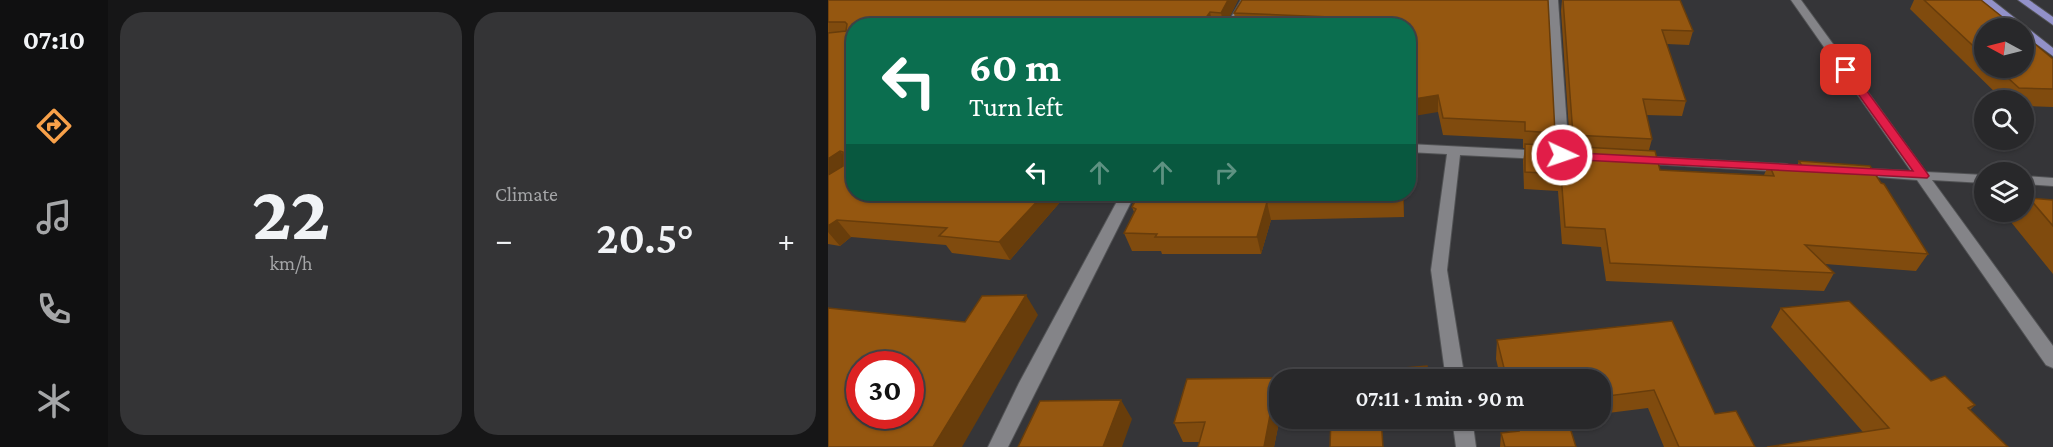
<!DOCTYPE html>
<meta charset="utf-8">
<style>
:root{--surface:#28282a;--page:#343436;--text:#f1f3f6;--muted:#a5a6a8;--line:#444447;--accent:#f8a14a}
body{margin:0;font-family:"Crimson Pro",serif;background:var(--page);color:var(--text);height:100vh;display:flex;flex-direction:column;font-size:22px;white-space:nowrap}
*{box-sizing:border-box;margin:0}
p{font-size:20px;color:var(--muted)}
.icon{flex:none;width:33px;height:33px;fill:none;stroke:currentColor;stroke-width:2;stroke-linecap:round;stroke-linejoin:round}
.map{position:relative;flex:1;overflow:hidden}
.details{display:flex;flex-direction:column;gap:12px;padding:12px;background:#161617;width:720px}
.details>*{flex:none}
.top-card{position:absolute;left:18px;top:18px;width:570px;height:183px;border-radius:24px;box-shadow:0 2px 4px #0004,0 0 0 2px var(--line);background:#0b6e4f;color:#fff;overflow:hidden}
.needle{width:39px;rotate:277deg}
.controls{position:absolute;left:1146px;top:18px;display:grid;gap:12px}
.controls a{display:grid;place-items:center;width:60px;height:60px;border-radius:50%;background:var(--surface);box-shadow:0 2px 4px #0004,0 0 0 2px var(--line);font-size:30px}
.speed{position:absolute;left:18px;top:351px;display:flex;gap:12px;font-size:30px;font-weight:700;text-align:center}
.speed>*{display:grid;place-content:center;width:78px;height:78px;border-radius:50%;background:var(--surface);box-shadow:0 2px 4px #0004,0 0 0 2px var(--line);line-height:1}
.speed .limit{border:9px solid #d22;background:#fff;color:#111}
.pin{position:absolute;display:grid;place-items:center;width:51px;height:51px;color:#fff;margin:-26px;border-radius:12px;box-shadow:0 3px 9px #0006}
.me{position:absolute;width:66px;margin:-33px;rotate:93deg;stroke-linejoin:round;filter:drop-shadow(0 0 4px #0008)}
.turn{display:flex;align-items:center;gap:21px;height:126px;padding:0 24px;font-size:27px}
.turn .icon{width:78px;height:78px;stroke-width:2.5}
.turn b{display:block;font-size:42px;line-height:51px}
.lanes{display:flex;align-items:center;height:57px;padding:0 24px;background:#0003;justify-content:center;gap:30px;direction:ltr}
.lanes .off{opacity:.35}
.big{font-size:45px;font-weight:600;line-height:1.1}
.details .widget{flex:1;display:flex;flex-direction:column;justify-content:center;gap:9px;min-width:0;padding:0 21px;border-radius:24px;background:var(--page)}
.details .dial{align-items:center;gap:0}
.dial b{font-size:78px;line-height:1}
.heat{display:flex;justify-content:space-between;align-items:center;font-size:33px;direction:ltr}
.details .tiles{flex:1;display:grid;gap:12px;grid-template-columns:repeat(2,1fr)}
.trip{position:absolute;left:441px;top:369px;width:342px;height:60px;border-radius:24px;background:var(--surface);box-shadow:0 2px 4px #0004,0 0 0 2px var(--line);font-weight:600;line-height:60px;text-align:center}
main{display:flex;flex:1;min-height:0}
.menu{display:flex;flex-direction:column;width:108px;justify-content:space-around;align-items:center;background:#101011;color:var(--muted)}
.menu .icon{width:42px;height:42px}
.menu .selected{color:var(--accent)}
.menu b{font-size:27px;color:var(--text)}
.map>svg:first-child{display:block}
</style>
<main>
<nav class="menu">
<b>07:10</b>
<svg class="icon selected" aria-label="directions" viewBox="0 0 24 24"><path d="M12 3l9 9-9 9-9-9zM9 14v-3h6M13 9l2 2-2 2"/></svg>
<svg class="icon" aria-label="music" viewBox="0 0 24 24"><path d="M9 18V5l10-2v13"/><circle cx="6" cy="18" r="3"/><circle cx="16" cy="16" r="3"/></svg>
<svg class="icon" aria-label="phone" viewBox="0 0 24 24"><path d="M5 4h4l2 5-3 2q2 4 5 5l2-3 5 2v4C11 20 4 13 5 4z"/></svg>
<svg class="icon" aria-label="climate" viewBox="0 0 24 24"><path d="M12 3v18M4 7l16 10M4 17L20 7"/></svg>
</nav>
<section class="details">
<div class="tiles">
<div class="widget dial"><b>22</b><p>km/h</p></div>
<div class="widget"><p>Climate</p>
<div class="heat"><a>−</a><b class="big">20.5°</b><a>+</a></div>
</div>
</div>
</section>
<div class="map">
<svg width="1225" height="447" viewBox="0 0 1225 447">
<rect width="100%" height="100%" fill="#353538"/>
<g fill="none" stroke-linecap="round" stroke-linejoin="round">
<defs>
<g id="minor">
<path d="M413,0H423L408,26H398Z"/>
<path d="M720,0H730L741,155L734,159L727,155Z"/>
<path d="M963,0H973L1098,172L1156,175V183L1104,180L1225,346V368L1218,365L1089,180L1023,175L1021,172L1023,169L1028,168L1083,171Z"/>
<path d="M580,144L716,151L723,155L716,159L632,155L619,270L637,380H618L603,270L619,154L580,152Z"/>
<path d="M809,156L959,164L966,168L959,172L804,163L802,160Z"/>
<path d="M1196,176L1225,178V186L1196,184Z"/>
<path d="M293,194H307L180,447H160L191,383Z"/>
<path d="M624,418H644L648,447H628Z"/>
</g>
<g id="major">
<path d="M1153,0H1164L1225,48V56L1196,35V28H1188Z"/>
<path d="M1190,0H1201L1225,17V25Z"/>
</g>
</defs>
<use href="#minor" stroke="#515254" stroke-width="2"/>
<use href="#major" stroke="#515254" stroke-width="2"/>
<use href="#minor" fill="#848488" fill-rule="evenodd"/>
<use href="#major" fill="#9291c9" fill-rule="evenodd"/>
</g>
<g fill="#804b0e">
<path d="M0,0H410L397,26H26V194H292L286,203L233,201L182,260L124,253L118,245L23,237L12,246L0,244Z"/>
<path d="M720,0L727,133L725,145L742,146L733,11L734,0H852L865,31L861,45L839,44L858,101L854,116L818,115L824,139L821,150L832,170L936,175L941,164L969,166L971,161L1053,183L1100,254L1088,271L997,264L1006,273L996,291L778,281L773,247L734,244L730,191L696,189L695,161L697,148H695V139L615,135L610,112L580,26H408L406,13Z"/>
<path d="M1086,0H1153L1156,28V68H1196L1225,59V107L1196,106V100H1175L1082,9Z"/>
<path d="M301,194H576V217L443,220L433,254H334L333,251H304L296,233L306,212L304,207L305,203Z"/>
<path d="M1201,198L1225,200V274L1183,222L1190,212H1196V205Z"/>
<path d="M953,308L1103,381L1147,405L1142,410L1180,447L1035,432L943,327Z"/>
<path d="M844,321L887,414L927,447H836L820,408L772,414V380H673L668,359L669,340Z"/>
<path d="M449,378L452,386V417L446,447H370L372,442H355L346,423Z"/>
<path d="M503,418H605V427L554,431Z"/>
<path d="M682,418H739L748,447H672L673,433L685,431Z"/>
</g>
<g fill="#683d0b">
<path d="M400,0H410L397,26H396L393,13Z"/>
<path d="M382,12L385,26H372Z"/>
<path d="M610,95V112L580,117V100Z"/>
<path d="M12,151L25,168L0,184V159Z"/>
<path d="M216,194H229L233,201L182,260L171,242Z"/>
<path d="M282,194H292L286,203Z"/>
<path d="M575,194H576V217L575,200Z"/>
<path d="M439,202L443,220L433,254L429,237Z"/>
<path d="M9,220L23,237L12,246L0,232V226Z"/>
<path d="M198,295L210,315L134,447H105Z"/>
<path d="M449,378L452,386V417L446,447H436Z"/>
<path d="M293,400L304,419L294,447H275Z"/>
</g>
<g fill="#955710" stroke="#683d0b" stroke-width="1.5" fill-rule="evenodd">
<path d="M0,0H400L393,13L382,12L372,26H26V194H216L171,242L111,236L119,228L9,220L0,226V175L15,166V152L12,151L0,159V33L18,31L19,24L17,22H0Z"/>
<path d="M414,0H720L727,133L697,131V122L615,118L610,95L580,100V26H523L526,18L406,13Z"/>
<path d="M735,0H852L865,31L834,30L858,101L815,99L824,139L745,135Z"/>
<path d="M1096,0H1153L1188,28H1156V56Z"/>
<path d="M1196,35L1225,59V89L1191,88L1169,68H1196Z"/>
<path d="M697,144L827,151L832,170L946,176L941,164L974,166L971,161L1042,166L1053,183L1056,184L1100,254L977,245L1006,273L782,263L777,229L737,227L733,174L697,172Z"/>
<path d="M306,194H575V200L439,202L429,237H327L329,234L296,233L308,209L304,207L309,198H303Z"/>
<path d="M1201,198L1225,200V226Z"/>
<path d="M198,295L105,447H0V308L137,322L154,296ZM32,364H82V416H32Z"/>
<path d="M1021,301L1103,381L1117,376L1147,405L1140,408L1180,447H939L1061,428L953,308Z"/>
<path d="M844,321L887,414L908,411L927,447H851L826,390L772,397V380H679L669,340Z"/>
<path d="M599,366L601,380H504V376L553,375L552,370Z"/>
<path d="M449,378L436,447H370L377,422L346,423L359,379Z"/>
<path d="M293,400L275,447H190L212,401Z"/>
<path d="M503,418H553L555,447H502Z"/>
<path d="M688,418H739L748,447H677L673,433L691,431Z"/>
</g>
<path fill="#e11d48" stroke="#92132f" stroke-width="1.5" d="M1015,68H1022L1099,173L1101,176L1099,178L734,159L728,155L734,152L1085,171L1013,70Z"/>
</svg>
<div class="controls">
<a><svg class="needle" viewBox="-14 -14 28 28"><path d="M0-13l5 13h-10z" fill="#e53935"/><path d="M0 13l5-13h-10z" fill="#a5a6a8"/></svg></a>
<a><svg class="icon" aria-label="search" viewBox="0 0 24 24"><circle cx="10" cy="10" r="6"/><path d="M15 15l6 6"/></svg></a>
<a><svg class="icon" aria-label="layers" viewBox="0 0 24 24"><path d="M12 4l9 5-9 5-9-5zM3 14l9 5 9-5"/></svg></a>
</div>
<div class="speed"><div class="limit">30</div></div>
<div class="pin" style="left:1018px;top:70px;background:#d93025"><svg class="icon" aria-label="arrive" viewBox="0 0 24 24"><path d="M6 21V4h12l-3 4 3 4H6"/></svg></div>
<svg class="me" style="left:734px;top:155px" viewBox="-20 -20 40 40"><circle r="17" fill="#e11d48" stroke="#fff" stroke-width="3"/><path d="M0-11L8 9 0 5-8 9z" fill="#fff"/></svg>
<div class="trip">07:11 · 1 min · 90 m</div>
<div class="top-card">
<div class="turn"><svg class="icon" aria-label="left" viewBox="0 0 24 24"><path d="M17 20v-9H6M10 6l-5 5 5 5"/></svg><div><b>60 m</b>Turn left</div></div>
<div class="lanes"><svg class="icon" aria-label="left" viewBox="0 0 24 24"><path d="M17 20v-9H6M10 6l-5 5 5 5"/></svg><svg class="icon off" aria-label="ahead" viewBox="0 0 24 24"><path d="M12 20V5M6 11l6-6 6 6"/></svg><svg class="icon off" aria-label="ahead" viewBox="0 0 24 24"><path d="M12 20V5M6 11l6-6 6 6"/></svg><svg class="icon off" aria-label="right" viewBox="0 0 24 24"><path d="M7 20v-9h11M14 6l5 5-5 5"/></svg></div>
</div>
</div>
</main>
